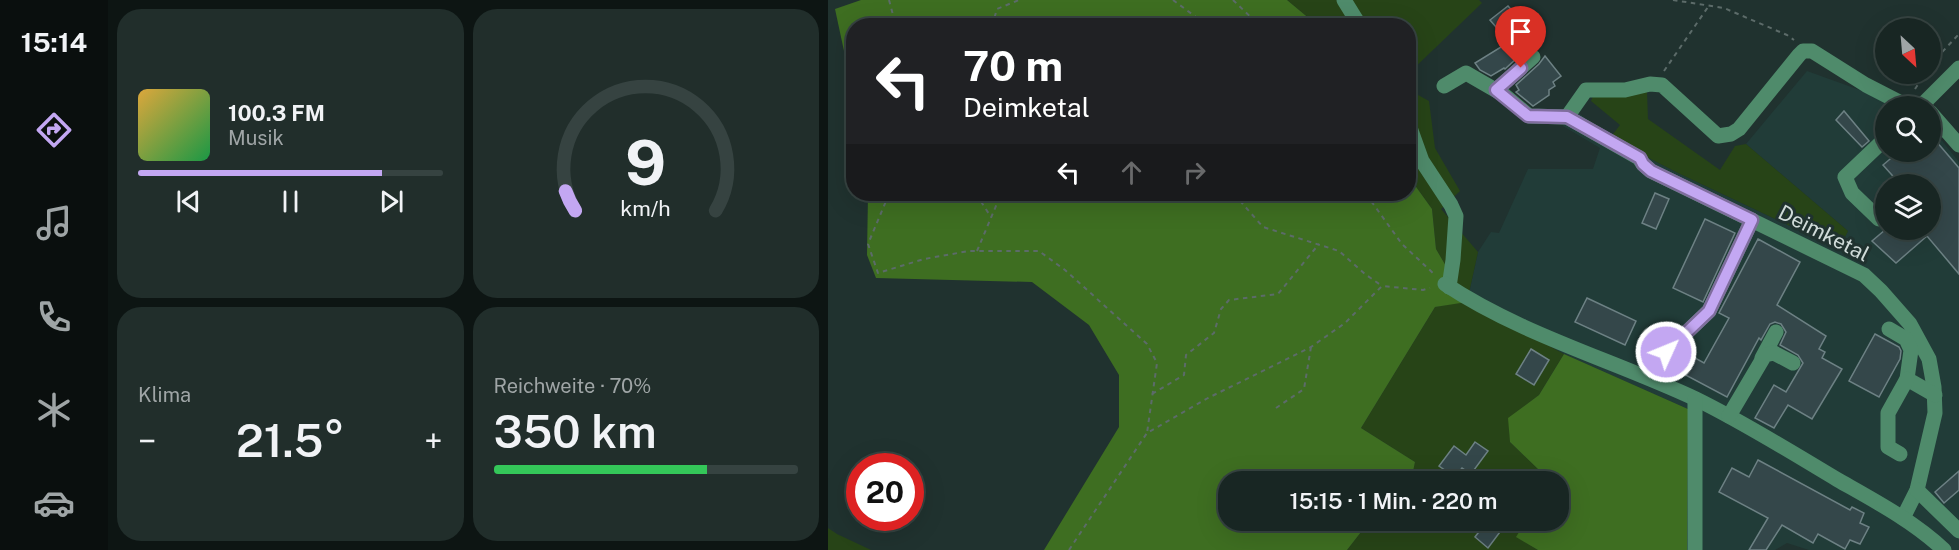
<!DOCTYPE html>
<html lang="de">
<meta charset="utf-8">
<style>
:root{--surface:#182623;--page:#212e2b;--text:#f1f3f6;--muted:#9fa5a6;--line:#364341;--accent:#c3a7f2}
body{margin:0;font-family:"Public Sans",sans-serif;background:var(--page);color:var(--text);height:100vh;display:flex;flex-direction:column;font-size:22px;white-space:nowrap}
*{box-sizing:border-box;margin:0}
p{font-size:20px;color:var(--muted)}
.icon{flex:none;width:33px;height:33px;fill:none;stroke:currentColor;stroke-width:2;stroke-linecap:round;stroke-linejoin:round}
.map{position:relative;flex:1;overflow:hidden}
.drawer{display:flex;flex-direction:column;gap:9px;padding:9px;background:#0d1513;width:720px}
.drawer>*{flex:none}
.hud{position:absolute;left:18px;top:18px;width:570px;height:183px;border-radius:24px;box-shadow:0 6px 24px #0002,0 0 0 2px var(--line);background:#202124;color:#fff;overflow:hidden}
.needle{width:39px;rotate:154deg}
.fabs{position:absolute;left:1047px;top:18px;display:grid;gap:12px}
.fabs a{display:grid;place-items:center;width:66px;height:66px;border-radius:50%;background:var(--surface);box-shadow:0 6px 24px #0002,0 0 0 2px var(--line);font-size:30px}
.speed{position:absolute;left:18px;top:453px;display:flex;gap:12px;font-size:30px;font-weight:700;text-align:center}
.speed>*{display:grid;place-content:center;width:78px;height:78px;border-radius:50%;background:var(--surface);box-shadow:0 6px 24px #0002,0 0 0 2px var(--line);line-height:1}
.speed .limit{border:9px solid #d22;background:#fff;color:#111}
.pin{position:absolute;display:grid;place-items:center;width:51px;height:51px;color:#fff;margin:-62px -26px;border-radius:50% 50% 50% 0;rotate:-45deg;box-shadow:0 0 6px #0007}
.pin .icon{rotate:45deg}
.me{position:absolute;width:66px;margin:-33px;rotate:46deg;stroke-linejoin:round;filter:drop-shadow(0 0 4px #0008)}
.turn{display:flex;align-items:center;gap:21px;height:126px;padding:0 18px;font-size:27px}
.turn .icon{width:78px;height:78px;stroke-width:2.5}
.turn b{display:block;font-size:42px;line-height:51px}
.lanes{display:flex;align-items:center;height:57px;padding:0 18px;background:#0003;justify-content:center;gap:30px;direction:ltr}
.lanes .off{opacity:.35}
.big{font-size:45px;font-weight:600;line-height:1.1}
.drawer .tile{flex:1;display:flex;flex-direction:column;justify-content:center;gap:9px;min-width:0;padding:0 21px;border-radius:24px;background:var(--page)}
.drawer .dial{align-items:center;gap:0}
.dial svg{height:156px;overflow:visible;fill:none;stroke:var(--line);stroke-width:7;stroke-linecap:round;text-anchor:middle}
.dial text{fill:var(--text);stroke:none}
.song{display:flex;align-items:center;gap:18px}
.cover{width:72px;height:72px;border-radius:9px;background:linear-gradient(135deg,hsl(40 70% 55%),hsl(140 70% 35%))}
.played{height:6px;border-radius:3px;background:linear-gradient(90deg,var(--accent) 80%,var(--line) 80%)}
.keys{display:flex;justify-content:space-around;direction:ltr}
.heat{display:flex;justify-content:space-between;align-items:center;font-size:33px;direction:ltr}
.charge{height:9px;border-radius:4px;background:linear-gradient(90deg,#34c759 70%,var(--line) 0)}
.drawer .tiles{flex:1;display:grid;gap:9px;grid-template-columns:repeat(2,1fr)}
.trip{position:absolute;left:390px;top:471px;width:351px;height:60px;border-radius:24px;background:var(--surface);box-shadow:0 6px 24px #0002,0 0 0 2px var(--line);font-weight:600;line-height:60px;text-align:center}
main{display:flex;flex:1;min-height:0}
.tab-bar{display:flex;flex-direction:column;width:108px;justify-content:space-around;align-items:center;background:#0a0f0e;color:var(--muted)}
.tab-bar .icon{width:42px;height:42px}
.tab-bar .active{color:var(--accent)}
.tab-bar b{font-size:27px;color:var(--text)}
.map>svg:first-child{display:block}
</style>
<main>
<nav class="tab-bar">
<b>15:14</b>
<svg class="icon active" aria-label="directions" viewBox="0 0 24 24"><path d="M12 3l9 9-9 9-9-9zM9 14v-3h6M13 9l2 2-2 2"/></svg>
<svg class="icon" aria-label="music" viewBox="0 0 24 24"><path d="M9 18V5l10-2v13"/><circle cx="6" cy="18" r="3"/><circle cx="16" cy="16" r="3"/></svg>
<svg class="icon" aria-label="phone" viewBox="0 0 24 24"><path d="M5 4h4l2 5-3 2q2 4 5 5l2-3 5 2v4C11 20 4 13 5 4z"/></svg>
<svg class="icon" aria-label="climate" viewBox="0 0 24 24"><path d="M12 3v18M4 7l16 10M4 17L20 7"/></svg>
<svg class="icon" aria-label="car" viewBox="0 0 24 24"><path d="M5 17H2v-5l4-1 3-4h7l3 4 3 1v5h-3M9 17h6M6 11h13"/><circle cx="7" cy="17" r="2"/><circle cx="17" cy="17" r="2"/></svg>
</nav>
<section class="drawer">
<div class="tiles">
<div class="tile">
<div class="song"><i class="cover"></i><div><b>100.3 FM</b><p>Musik</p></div></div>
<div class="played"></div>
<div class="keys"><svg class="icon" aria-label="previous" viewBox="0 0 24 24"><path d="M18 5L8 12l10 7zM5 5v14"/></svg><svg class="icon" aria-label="pause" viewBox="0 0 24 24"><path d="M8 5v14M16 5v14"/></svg><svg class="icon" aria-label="next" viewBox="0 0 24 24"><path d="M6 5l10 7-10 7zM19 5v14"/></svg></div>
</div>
<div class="tile dial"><svg viewBox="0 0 100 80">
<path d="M14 69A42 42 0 1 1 86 69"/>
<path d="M14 69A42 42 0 0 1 9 59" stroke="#c3a7f2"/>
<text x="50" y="56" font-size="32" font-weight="700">9</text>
<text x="50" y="72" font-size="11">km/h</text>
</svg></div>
<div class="tile"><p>Klima</p>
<div class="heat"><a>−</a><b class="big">21.5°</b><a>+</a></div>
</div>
<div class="tile"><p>Reichweite · 70%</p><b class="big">350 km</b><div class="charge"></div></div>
</div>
</section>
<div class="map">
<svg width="1131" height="550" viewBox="0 0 1131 550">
<rect width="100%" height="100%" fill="#20322f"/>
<path fill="#213c38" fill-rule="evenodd" d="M979,71L1076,106H1058V152H1102L1103,127L1131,162V550H981L959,543L947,550H859L860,409L736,354L639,302L650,252L663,232L671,233L700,169H765L772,148L735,126L742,106L782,138L850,173L1011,249L1020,231L918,144ZM1058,184H1102V230H1058Z"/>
<g fill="#274417">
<path d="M459,0H651L654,3L581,73L580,26L489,25Z"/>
<path d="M581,90L601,101L607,148L632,191L613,209L650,252L639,302L736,354L711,395L681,418L682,442L711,470L710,481H583L587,462L533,428L607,307L638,301L608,249L604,209L581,177Z"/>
<path d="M767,91L819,92L820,119L892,170L907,146L918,144L1020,231L1011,249L850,173L782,138L792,125L763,101Z"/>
<path d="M567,520L698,521L689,537L710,550H519L533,532Z"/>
<path d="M0,528L9,534L43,550H0Z"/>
</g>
<g fill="#3e6e21">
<path d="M33,0H459L489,25L26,26L25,93L7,9Z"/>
<path d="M581,177L604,209L608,249L639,302L607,307L533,428L587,462L583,481L400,482V520L567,521L533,532L519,550H216L291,427V375L261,325L204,282L48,278L39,255L40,194H580Z"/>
<path d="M736,354L860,409L859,550H710L688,537L698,521L730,520V482L710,481L711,470L682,442L680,418L711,395Z"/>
</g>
<g fill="#34474a" stroke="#6d8184" stroke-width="1.5">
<path d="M680,6L699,27L681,42L662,20Z"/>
<path d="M681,42L690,57L677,69L676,68L663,76L652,70L647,63Z"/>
<path d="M717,56L733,76L725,82L727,86L721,90V95L705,106L688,92L691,90L688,85L711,64Z"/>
<path d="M1016,111L1041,141L1034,147L1008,120Z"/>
<path d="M1102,134L1131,168V274L1099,236L1068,263L1044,241L1057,230H1102V184H1072L1055,165L1068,154L1072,159L1080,152H1102Z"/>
<path d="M827,193L841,199L828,229L814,223Z"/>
<path d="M877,219L907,233L875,302L845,288Z"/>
<path d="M930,239L972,262L949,305L998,336L991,349L997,352L994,358L1014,369L984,419L960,405L946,428L927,418L946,385L958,392L975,363L970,355L952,345L958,332L953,324L947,322L942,324L933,340L931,338L899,397L850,371L860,354L876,363L901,318L891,313Z"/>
<path d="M759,298L808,321L797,345L747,322Z"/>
<path d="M1047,334L1071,347L1073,351L1072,359L1051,397L1021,381Z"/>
<path d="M703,349L721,360L706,385L688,374Z"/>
<path d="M647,442L660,451L643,474L634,468L627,477L611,466L626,446L638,455Z"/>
<path d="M930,460L1022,510L1024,507L1036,513L1032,523L1041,527L1032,544L1022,540L1017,549L990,534L985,543L954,525L938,550H921L940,518L891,492L904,468L921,477Z"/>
<path d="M1131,471V490L1116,503L1107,492Z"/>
<path d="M660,520H681L660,548L647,537Z"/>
</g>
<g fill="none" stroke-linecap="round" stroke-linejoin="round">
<g stroke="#5c6b69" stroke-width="2" stroke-dasharray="4.5 4.5" stroke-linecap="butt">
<path d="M61,0L68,26"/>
<path d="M345,0L380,26"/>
<path d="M405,0L432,26"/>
<path d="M845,0L896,8L959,35L966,40"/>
<path d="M164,26L169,9L191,0"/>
<path d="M1102,65L1131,34"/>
<path d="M836,71L880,7"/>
<path d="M1087,89L1097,74"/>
<path d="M61,194L40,244L50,273L96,259L141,251H211L237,270L319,344L329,363L319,433"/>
<path d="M148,194L163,217"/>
<path d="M406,194L435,227L511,251L537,274L554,286"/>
<path d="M538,194L574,244L606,274"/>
<path d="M149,251L173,194"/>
<path d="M324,394L356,375L358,355L386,333L393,309L401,300L450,294L491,244"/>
<path d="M448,408L476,389L483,347"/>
<path d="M241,550L319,433L380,398L483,347L517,323L554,286L595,290L602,288"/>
</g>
<g stroke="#4f8b6b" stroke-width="15">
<path d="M516,0L532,26"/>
<path d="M616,86L638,73L676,95L701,116L739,117L811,158L815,164L823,171L1036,275L1053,291L1082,324L1101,359L1106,387L1107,413L1089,490L1075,518"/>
<path d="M668,90L705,57"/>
<path d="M1098,106L1095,104L1131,68"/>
<path d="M1102,112L1131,145"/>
<path d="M739,117L758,90H797L822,84L834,85L890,136L903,134L911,129L971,55L975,51H984L1038,85L1073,103L1077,105L1095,104"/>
<path d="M580,122L594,161L623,205L628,216L625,260L621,287"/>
<path d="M1051,219L1024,193L1017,177L1058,138"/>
<path d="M617,284C694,335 785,360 868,399C917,423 963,452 1010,480C1047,501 1085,521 1116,550"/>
<path d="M1061,329L1078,339L1083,350L1079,379L1107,395"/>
<path d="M838,352L881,311L924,220"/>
<path d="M934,358L948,332"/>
<path d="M901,416L937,355L946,353L965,363"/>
<path d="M1072,454L1060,447V413L1079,379"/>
<path d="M1089,490L1131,531"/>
<path d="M867,550V399"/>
</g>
</g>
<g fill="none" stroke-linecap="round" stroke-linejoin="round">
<defs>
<path id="route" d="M693,68L668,90L700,116L739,117L812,158L815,164L823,171L924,220L881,311L838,352"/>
</defs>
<use href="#route" stroke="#7f6d9d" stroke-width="15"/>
<use href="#route" stroke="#c3a7f2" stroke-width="10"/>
</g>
<g text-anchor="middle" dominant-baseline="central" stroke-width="6" stroke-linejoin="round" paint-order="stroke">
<g font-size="21" fill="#d0dbd9" stroke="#20322f">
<text transform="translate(996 233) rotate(27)">Deimketal</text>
</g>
</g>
</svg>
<div class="fabs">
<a><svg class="needle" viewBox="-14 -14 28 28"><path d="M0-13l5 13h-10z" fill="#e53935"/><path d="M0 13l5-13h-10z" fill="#9fa5a6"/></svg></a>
<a><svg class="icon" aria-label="search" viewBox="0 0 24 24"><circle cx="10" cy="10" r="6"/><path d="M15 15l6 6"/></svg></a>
<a><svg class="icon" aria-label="layers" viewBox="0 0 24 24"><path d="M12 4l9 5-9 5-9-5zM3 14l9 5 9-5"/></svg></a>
</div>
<div class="speed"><div class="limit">20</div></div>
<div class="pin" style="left:693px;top:68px;background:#d93025"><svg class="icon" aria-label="arrive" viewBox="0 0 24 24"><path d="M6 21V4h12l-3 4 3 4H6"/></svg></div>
<svg class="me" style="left:838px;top:352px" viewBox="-20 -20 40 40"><circle r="17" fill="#c3a7f2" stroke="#fff" stroke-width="3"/><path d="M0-11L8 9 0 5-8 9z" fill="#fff"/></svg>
<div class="trip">15:15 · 1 Min. · 220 m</div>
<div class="hud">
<div class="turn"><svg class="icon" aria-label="left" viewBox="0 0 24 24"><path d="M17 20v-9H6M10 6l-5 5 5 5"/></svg><div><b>70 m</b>Deimketal</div></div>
<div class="lanes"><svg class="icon" aria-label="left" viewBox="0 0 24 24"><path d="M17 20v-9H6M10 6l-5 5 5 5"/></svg><svg class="icon off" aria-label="ahead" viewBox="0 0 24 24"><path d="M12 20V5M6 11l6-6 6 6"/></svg><svg class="icon off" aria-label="right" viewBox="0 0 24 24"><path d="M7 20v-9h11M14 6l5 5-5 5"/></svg></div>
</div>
</div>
</main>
